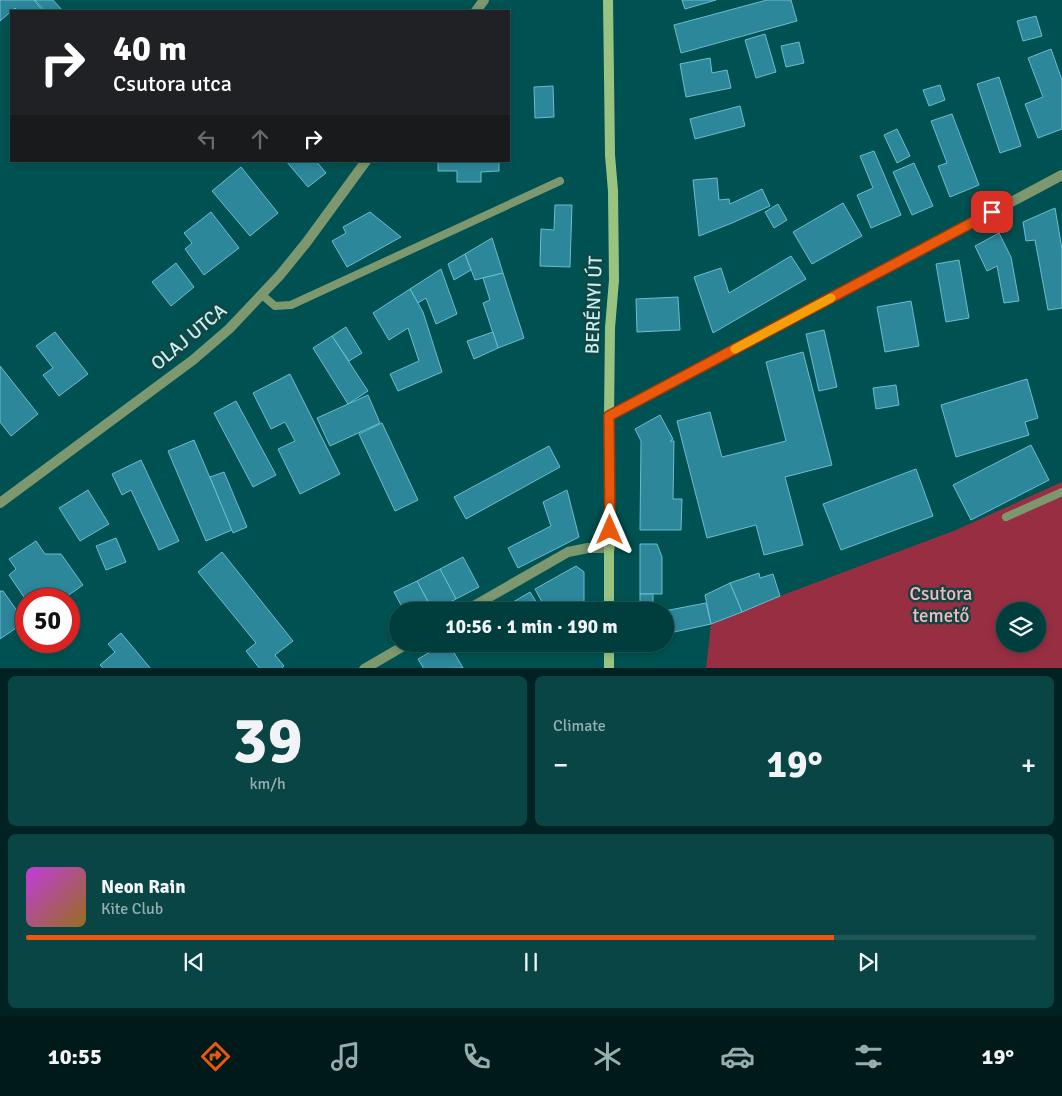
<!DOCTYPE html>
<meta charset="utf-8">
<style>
:root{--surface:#003e3e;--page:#0a4545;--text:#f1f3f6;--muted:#95aeb0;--line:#225758;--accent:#ea580c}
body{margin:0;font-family:Signika,sans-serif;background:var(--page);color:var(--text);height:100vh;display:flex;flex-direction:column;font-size:19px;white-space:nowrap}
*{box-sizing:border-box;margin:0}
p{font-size:16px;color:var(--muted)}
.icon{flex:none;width:28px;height:28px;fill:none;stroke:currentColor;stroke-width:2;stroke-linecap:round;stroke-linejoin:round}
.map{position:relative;height:668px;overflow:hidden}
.sheet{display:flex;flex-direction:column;gap:8px;padding:8px;background:#022;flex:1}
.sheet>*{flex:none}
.hud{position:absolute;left:10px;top:10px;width:500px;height:152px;border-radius:0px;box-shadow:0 2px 8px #0003,0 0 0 1px var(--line);background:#202124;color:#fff;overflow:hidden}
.controls{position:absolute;left:996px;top:602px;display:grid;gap:10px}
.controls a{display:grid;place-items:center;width:50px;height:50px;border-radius:50%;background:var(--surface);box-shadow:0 2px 8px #0003,0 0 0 1px var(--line);font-size:25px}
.speed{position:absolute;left:15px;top:588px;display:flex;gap:10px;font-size:25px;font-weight:700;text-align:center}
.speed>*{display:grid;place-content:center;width:65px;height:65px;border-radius:50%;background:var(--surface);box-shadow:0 2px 8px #0003,0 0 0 1px var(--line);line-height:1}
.speed .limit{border:8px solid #d22;background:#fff;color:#111}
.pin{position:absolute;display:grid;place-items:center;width:42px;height:42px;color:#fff;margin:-21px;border-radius:10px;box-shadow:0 2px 8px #0006}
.me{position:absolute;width:55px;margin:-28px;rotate:0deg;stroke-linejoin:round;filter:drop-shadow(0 0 4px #0008)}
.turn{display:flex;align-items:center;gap:18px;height:105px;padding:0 20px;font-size:22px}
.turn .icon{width:65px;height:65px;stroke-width:2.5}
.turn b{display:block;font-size:35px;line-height:42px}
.lanes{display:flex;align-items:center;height:48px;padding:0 20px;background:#0003;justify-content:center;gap:25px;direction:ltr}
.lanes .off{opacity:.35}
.big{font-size:38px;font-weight:800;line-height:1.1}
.sheet .widget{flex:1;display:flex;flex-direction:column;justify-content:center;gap:8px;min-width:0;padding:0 18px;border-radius:8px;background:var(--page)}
.sheet .dial{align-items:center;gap:0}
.dial b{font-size:65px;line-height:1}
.song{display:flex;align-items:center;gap:15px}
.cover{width:60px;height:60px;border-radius:8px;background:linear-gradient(135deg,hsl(290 70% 55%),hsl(40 70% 35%))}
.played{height:5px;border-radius:2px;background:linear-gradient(90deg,var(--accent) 80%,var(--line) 80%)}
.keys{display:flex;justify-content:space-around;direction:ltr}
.heat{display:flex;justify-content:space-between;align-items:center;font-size:28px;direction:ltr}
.sheet .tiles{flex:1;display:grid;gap:8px;grid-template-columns:1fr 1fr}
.widget:last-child{grid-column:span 2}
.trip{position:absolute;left:389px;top:602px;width:285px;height:50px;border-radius:25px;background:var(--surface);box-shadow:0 2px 8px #0003,0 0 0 1px var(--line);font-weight:800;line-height:50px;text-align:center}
.dock{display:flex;height:80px;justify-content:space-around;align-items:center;background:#001919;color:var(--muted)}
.dock .icon{width:35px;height:35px}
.dock .selected{color:var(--accent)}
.dock b{font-size:22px;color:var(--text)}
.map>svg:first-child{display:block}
</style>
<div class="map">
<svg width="1062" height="669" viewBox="0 0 1062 669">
<rect width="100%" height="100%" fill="#005252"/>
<path fill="#982e41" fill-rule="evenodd" d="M1062,482V668L706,669L711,624L780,596L956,530ZM1005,611H1038V644H1005Z"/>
<g fill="#2c879a" stroke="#6bbdd0">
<path d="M0,0H34L43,11H18L15,8L0,21Z"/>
<path d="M35,0H53L63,11H45Z"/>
<path d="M682,0H716L685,9Z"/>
<path d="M767,0H791L797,21L681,53L674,25Z"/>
<path d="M1036,16L1042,36L1023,41L1017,21Z"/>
<path d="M765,34L776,72L756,78L745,40Z"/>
<path d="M799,42L804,63L786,67L781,46Z"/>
<path d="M1051,49L1062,80V129L1038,138L1025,104L1043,97L1028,58Z"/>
<path d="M710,58L712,73L727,70L731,88L686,97L680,64Z"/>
<path d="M999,77L1021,146L1000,153L977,84Z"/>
<path d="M940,85L945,100L929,106L923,90Z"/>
<path d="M553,86L554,117L535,118L534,87Z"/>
<path d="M740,106L745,126L695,139L690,119Z"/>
<path d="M952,114L979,185L950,197L938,166L947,163L931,121Z"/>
<path d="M897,129L910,156L897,163L884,135Z"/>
<path d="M874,151L901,215L871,228L857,195L873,188L860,156Z"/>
<path d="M286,161H316L326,173L308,187Z"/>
<path d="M438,161H499V171L481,172V182H457V171H438Z"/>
<path d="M914,163L933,206L912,215L893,172Z"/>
<path d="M241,167L278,213L250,236L212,191Z"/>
<path d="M717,178L719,200L729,199L730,204L762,189L770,206L732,223L699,236L693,180Z"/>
<path d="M843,203L862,236L812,264L793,232Z"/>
<path d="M778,204L787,220L774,228L765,212Z"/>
<path d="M555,205H572L570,267L540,266L541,229L554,230Z"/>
<path d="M1055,208L1062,249V308L1048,310L1035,240L1026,241L1023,222Z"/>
<path d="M211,212L239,248L204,275L185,249L192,243L184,233Z"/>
<path d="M370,212L401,237L347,267L332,241L346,233L343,227Z"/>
<path d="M999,233L1011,257L1019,301L1004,303L997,266L987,271L975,246Z"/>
<path d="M492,238L503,273L475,280L465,254Z"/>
<path d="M465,254L471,270L454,280L448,264Z"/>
<path d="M791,256L806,279L713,333L694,277L721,268L729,293Z"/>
<path d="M959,260L969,318L946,322L936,264Z"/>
<path d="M176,263L194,287L171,306L152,282Z"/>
<path d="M441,269L457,314L436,324L426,298L418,303L410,289Z"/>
<path d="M503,273L524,338L498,348L483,303L490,300L483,278Z"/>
<path d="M410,289L423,312L442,372L398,391L390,374L419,361L408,328L389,340L373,313Z"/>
<path d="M678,297L680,330L637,332L636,299Z"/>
<path d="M911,301L919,346L885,352L877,307Z"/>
<path d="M346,327L362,353L349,361L332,336Z"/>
<path d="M824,330L837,387L819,391L806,334Z"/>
<path d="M55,332L88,374L59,396L43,375L53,368L36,346Z"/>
<path d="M493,332L498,348L474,359L467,341Z"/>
<path d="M332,336L368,391L348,404L313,348Z"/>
<path d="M803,352L832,465L785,477L803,545L764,555L756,525L707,538L677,421L710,412L722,457L786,441L766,362Z"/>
<path d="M0,366L38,414L11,436L0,422Z"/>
<path d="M290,374L340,474L300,494L278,449L295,441L285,422L271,429L253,393Z"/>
<path d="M1027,379L1038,418L1025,422L1029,435L956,457L941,405Z"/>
<path d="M896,385L899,405L876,409L873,388Z"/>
<path d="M368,395L380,423L330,446L317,418Z"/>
<path d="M236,401L276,475L253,487L214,413Z"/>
<path d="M660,415L673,439L670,441H674L673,499H682L681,530H640L641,441L635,429Z"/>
<path d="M382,423L418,500L395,511L359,434Z"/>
<path d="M194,440L232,530L206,541L168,451Z"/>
<path d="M1031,445L1049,480L971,520L953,485Z"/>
<path d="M549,446L560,467L466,519L454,497Z"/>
<path d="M141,460L179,541L159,550L131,490L122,495L112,474Z"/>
<path d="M916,469L933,516L841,550L823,504Z"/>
<path d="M224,472L247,527L233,533L210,477Z"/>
<path d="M88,490L109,524L80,541L59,508Z"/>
<path d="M567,490L579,537L518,568L508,548L551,526L543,502Z"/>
<path d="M116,538L126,562L106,570L96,546Z"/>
<path d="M36,541L45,554H61L83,585L63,599L26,600L9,575L16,569L9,559Z"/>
<path d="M640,544H657L662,557V594H640Z"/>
<path d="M222,552L293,641L275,655L284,666L281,669H260L246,651L256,643L198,572Z"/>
<path d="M463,557L479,587L456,599L440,569Z"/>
<path d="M576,566L584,572V611H554V608L547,611L535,589Z"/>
<path d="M440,569L456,599L433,611L417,581Z"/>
<path d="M759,573L760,578L773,574L780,596L742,612L730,583Z"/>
<path d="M417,581L433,611H404L394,592Z"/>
<path d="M730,583L742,612L711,624L705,595Z"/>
<path d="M0,591H3L25,622L0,639Z"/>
<path d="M530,592L542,611H513L508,605Z"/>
<rect x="640" y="594" width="13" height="17"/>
<path d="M706,603L711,624L665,634V611H664Z"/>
<path d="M121,633L151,669H104L100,665L115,652L108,644Z"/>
<path d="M444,644H449L463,668L424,669L418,659Z"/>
<path d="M484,644H502L489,652Z"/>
</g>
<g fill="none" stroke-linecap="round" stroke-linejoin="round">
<g stroke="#7d976e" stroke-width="8">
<path d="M262,295L275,306L291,305L560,181"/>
<path d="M1006,517L1062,492"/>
</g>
<g stroke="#7d976e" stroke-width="10">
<path d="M476,11L484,0"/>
<path d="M609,416L1062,175"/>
<path d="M0,503L193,360L229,329L280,275L306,243L366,161"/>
<path d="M465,611L568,552L588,548H610"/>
<path d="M364,669L407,644"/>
</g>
<g stroke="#9ac382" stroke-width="10">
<path d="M608,0L610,155L613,191L614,280L610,328L609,416V611"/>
<path d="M609,669V644"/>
</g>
</g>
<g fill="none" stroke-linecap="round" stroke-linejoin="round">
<defs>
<path id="route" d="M610,530L609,416L992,212"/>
</defs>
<use href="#route" stroke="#983908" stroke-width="12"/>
<use href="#route" stroke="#ea580c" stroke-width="9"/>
<path stroke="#f59e0b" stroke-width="9" d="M735,349L831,298"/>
</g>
<g text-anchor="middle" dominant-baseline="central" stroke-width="5" stroke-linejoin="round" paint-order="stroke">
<g font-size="19" fill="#c7f0ee" stroke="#144544">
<text transform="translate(594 305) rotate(-88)">BERÉNYI ÚT</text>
<text transform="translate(189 337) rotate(-40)">OLAJ UTCA</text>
</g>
<g font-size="19" fill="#f6b9bd" stroke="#144544">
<text x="941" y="594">Csutora<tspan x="941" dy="22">temető</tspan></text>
</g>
</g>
</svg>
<div class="controls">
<a><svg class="icon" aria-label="layers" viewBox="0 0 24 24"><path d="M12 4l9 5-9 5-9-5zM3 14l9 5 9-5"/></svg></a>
</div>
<div class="speed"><div class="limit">50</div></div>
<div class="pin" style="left:992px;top:212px;background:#d93025"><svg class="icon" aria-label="arrive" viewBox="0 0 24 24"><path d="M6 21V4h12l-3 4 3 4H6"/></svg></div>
<svg class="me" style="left:610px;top:530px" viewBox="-20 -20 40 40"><path d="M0-17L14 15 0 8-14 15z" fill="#ea580c" stroke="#fff" stroke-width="4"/></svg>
<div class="trip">10:56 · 1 min · 190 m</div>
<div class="hud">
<div class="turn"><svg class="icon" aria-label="right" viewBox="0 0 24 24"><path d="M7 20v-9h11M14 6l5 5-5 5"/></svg><div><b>40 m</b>Csutora utca</div></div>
<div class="lanes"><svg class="icon off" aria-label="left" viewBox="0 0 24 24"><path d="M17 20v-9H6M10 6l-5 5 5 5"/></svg><svg class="icon off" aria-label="ahead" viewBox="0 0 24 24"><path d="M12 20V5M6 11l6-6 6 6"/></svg><svg class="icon" aria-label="right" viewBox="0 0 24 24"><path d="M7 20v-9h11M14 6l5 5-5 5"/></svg></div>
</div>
</div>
<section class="sheet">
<div class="tiles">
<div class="widget dial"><b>39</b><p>km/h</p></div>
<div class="widget"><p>Climate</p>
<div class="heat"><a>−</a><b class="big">19°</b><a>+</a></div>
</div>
<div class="widget">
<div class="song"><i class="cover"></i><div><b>Neon Rain</b><p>Kite Club</p></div></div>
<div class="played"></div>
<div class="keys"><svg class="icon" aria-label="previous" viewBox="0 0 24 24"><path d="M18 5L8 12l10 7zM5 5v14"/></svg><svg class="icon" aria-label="pause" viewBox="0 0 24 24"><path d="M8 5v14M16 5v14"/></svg><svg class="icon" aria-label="next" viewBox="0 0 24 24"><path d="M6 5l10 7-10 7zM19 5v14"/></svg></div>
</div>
</div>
</section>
<nav class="dock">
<b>10:55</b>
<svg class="icon selected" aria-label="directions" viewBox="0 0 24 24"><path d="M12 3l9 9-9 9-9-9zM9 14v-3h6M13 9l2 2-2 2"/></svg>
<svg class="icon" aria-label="music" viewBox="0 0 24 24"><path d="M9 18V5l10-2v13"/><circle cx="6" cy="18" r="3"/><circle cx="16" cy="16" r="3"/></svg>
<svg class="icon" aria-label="phone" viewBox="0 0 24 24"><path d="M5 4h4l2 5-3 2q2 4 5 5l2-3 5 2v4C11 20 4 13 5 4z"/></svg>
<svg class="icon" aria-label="climate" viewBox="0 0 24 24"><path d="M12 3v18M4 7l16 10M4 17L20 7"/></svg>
<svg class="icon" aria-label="car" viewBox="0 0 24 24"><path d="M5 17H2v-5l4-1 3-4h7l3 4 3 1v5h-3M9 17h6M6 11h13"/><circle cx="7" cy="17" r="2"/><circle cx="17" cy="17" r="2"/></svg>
<svg class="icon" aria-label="filters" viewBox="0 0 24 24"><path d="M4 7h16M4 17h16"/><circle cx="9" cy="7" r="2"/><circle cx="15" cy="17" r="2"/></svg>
<b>19°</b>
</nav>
